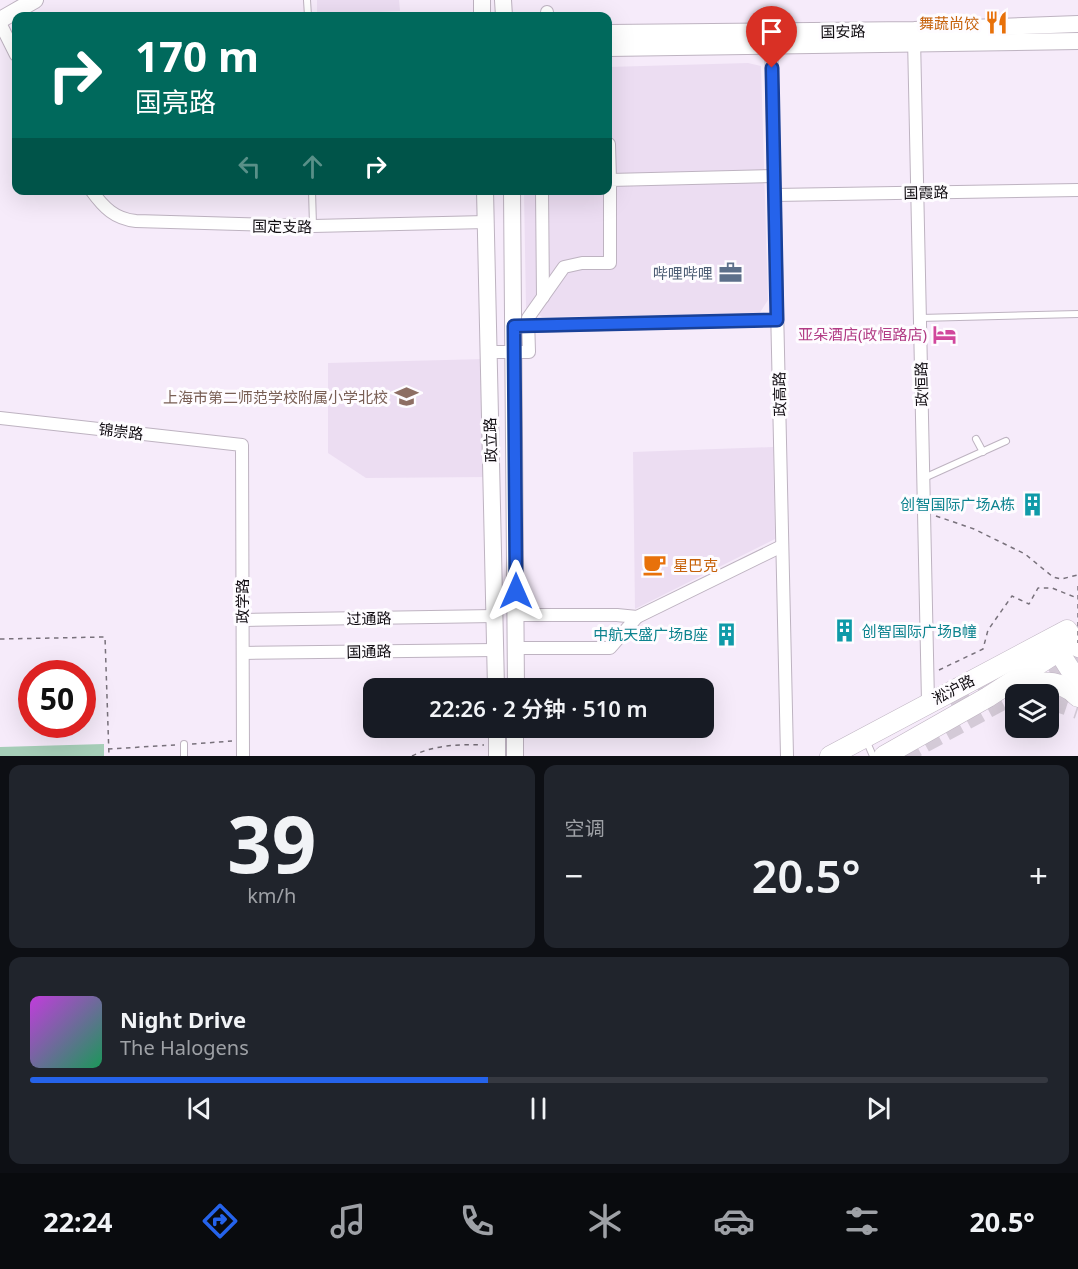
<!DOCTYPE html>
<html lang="zh">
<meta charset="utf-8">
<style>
:root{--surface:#171b24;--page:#20242c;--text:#f1f3f6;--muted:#9ea1a6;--line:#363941;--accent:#2563eb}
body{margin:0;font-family:"Noto Sans","Noto Sans SC",sans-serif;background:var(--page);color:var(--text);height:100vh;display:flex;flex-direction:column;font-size:22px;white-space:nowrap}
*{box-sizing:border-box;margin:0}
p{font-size:20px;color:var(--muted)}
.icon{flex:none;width:33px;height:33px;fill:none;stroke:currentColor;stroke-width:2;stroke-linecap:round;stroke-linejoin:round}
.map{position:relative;height:756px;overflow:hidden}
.side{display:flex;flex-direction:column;gap:9px;padding:9px;background:#0d0f14;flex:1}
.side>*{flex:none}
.guide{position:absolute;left:12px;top:12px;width:600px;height:183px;border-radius:12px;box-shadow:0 6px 24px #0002;background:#00695c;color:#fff;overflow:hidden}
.fabs{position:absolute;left:1005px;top:684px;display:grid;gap:12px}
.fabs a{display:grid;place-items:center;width:54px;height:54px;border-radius:12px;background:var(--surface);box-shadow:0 6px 24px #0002;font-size:30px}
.speed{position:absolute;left:18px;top:660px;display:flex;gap:12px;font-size:30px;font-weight:700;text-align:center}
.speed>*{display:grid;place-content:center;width:78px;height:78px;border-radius:50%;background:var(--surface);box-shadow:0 6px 24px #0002;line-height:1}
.speed .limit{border:9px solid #d22;background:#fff;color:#111}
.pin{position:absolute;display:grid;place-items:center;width:51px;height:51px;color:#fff;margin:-62px -26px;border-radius:50% 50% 50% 0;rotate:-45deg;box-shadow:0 0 6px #0007}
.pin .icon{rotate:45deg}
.me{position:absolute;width:66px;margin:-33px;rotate:0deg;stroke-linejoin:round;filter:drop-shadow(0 0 4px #0008)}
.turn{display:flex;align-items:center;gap:21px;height:126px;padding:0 24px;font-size:27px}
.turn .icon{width:78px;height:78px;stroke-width:2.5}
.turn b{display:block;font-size:42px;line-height:51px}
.lanes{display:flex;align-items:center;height:57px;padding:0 24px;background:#0003;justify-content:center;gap:30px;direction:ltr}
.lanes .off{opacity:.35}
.big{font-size:45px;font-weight:600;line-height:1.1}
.side .tile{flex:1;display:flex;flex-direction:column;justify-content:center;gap:9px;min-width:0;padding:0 21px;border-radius:12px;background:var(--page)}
.side .dial{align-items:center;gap:0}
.dial b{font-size:78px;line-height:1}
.song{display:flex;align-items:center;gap:18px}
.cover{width:72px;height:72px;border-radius:9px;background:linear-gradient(135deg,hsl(290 70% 55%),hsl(150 70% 35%))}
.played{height:6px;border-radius:3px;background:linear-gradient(90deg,var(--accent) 45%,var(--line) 45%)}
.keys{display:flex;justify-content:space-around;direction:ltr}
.heat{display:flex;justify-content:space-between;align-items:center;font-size:33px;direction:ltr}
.side .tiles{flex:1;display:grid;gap:9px;grid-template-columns:1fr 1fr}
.tile:last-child{grid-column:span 2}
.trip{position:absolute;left:363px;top:678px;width:351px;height:60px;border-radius:12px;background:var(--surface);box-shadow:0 6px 24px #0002;font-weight:600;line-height:60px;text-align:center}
.menu{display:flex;height:96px;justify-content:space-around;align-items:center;background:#090b0e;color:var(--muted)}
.menu .icon{width:42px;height:42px}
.menu .on{color:var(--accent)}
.menu b{font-size:27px;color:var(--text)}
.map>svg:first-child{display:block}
</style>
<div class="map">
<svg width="1078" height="756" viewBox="0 0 1078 756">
<rect width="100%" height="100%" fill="#f6ebfa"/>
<g fill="#ecddf2">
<path d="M317,0H399L400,11L317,15Z"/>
<path d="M748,63L761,66L768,300L759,314L542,317L526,308L524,191L608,190V67Z"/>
<path d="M485,359L487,477L366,478L328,453V363Z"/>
<path d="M773,447L775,539L635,609L633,452Z"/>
</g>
<path fill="#a5cdb7" d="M104,744V756H0V747Z"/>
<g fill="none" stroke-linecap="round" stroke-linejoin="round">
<g stroke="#d4cad7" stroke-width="16" stroke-dasharray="16 8" stroke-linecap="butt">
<path d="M1030,686L1075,654"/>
<path d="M904,756L1016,695"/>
</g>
<g stroke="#d4cad7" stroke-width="20" stroke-dasharray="20 10" stroke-linecap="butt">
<path d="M949,698L978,689L1008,686"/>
<path d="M1048,699L1078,709"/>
</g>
<defs>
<g id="lane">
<path d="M307,0L308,16"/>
<path d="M312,190L313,226"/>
<path d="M920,318L1078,314"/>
<path d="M976,439L983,452"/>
<path d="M924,478L1006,441"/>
<path d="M866,740L873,756"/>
<path d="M184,756V744"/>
</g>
<g id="street">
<path d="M547,16V12"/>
<path d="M0,23L16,55"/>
<path d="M771,37L787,756"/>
<path d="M914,38L928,702"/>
<path d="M609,144L610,180"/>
<path d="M91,190C104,208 115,219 136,221L313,226L486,222"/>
<path d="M542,190L543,297"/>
<path d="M774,195L1078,190"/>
<path d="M522,326L777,320"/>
<path d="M488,352H529L528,318L564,267L582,263H610V180L774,176"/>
<path d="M0,418L242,445L243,756"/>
<path d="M516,615H617L637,617"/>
<path d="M243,620L495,616"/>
<path d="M516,648H610L637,617L782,546"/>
<path d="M243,653L495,650"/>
</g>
<g id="secondary">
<path d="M482,0V16"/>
<path d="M503,0L504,16"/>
<path d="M0,20L35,0"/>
<path d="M608,33L914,30L1078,24"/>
<path d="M608,48L1078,41"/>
<path d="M485,190L496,688"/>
<path d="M512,190L516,688"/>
<path d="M497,728V756"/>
<path d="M515,728V756"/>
</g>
<g id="primary">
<path d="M1052,641L1078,682"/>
<path d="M1010,689C1034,682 1059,676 1078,697"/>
<path d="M830,756L1067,630L1078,647"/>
<path d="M884,756L988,697L1059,651"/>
</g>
</defs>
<use href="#lane" stroke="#beb3c1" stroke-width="8"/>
<use href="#street" stroke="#beb3c1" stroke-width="14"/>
<use href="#secondary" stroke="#beb3c1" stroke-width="18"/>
<use href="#primary" stroke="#beb3c1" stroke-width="21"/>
<g stroke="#78717b" stroke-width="1.5" stroke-dasharray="4.5 4.5" stroke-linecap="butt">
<path d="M936,516L974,529L1025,554L1053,577L1061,579L1078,575"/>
<path d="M0,639L105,637L109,756"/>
<path d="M939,670L983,649L988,630L1012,596L1029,604L1038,588H1052L1077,598"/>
<path d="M192,744L232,741"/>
<path d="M108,749L175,745"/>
<path d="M412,756C434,745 459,744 484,745"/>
</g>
<use href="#lane" stroke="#fff" stroke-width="6"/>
<use href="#street" stroke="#fff" stroke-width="12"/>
<use href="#secondary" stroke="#fff" stroke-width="16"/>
<use href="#primary" stroke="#fff" stroke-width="20"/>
<path stroke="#78717b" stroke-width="1.5" stroke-dasharray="4.5 4.5" stroke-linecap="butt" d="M1078,586V643"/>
</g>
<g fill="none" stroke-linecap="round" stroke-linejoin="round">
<defs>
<path id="route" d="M516,591L514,326L777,320L772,68"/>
</defs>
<use href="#route" stroke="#184099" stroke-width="15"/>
<use href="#route" stroke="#2563eb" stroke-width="10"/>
</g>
<defs>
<symbol id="restaurant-bare" viewBox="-9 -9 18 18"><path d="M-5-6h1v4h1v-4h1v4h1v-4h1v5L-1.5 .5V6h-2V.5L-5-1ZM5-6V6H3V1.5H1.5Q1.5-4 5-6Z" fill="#e8710a" stroke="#fefcff" stroke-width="2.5" paint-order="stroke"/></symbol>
<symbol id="office-bare" viewBox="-9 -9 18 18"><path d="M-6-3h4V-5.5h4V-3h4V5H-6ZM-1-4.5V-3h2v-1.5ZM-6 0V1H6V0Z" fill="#5c6f8a" stroke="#fefcff" stroke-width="2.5" paint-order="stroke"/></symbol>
<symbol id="hotel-bare" viewBox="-9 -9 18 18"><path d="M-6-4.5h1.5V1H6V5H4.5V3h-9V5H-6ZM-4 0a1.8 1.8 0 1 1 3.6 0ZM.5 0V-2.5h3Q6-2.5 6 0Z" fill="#d1479c" stroke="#fefcff" stroke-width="2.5" paint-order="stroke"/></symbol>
<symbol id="school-bare" viewBox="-9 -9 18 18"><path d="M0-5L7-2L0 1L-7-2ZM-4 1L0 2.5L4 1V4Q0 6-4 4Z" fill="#8d6e63" stroke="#fefcff" stroke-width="2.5" paint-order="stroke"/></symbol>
<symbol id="building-bare" viewBox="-9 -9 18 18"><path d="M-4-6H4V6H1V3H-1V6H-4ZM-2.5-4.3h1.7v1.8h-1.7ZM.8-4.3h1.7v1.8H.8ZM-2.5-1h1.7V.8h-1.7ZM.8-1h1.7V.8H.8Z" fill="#0f9aa8" stroke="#fefcff" stroke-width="2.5" paint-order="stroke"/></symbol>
<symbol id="cafe-bare" viewBox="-9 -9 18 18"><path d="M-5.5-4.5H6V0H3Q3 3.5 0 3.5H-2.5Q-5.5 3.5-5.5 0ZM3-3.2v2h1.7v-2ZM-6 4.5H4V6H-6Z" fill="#e8710a" stroke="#fefcff" stroke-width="2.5" paint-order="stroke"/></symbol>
</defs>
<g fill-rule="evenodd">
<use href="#restaurant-bare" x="980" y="6" width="33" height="33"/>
<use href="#office-bare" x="714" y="256" width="33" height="33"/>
<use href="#hotel-bare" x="928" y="318" width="33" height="33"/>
<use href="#school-bare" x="390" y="380" width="33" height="33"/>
<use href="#building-bare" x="1016" y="488" width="33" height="33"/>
<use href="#cafe-bare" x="638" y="548" width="33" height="33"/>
<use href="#building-bare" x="828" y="614" width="33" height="33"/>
<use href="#building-bare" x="710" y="618" width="33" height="33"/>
</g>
<g text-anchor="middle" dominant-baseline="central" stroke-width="6" stroke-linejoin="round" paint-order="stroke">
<g font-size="15" fill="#c56008" stroke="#fefcff" text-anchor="end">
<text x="979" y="23">舞蔬尚饺</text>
<text x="673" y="565" text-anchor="start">星巴克</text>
</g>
<g font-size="15" fill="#110d12" stroke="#fefcff">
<text transform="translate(843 31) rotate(-1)">国安路</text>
<text transform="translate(926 192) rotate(-1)">国霞路</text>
<text transform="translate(282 226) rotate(1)">国定支路</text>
<text transform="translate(921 384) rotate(-91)">政恒路</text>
<text transform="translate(779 394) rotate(-91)">政高路</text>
<text transform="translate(121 431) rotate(7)">锦崇路</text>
<text transform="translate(490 440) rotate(-92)">政立路</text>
<text transform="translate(242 601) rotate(-90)">政学路</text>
<text transform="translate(369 618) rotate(-1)">过通路</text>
<text transform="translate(369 651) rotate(-1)">国通路</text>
<text transform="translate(953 689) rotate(-28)">淞沪路</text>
</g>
<g font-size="15" fill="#4e5e75" stroke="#fefcff" text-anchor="end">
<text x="713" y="273">哔哩哔哩</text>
</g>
<g font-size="15" fill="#b23c85" stroke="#fefcff" text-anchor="end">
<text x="927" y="334">亚朵酒店(政恒路店)</text>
</g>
<g font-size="15" fill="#785e54" stroke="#fefcff" text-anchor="end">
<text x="388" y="397">上海市第二师范学校附属小学北校</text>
</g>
<g font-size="15" fill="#0d838f" stroke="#fefcff" text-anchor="end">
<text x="1015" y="504">创智国际广场A栋</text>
<text x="862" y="631" text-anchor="start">创智国际广场B幢</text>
<text x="708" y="634">中航天盛广场B座</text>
</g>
</g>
</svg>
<div class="fabs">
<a><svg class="icon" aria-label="layers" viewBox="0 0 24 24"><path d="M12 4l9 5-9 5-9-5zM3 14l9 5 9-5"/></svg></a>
</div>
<div class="speed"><div class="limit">50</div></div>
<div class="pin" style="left:772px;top:68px;background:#d93025"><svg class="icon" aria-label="arrive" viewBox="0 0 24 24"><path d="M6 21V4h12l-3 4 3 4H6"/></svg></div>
<svg class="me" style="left:516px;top:591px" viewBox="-20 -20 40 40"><path d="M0-17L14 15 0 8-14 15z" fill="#2563eb" stroke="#fff" stroke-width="4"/></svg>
<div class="trip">22:26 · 2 分钟 · 510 m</div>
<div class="guide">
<div class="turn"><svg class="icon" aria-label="right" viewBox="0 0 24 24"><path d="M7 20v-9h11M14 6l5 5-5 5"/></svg><div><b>170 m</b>国亮路</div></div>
<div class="lanes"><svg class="icon off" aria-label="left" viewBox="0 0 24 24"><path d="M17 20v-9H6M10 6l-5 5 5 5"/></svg><svg class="icon off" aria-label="ahead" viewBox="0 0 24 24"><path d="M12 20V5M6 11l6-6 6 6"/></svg><svg class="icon" aria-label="right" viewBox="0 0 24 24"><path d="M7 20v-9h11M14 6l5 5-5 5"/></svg></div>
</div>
</div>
<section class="side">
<div class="tiles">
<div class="tile dial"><b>39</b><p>km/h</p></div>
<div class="tile"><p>空调</p>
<div class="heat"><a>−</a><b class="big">20.5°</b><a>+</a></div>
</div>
<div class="tile">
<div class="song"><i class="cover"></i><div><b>Night Drive</b><p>The Halogens</p></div></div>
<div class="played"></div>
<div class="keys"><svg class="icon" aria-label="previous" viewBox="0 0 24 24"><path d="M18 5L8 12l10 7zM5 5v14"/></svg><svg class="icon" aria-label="pause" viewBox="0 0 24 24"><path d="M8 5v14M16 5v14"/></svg><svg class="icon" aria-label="next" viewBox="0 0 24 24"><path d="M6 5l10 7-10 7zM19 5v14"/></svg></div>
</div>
</div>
</section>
<nav class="menu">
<b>22:24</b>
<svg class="icon on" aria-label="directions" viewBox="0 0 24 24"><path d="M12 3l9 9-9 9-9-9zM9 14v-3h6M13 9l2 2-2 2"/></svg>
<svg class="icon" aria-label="music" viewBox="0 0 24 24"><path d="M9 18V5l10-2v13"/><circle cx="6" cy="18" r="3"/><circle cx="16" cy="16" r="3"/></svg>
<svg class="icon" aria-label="phone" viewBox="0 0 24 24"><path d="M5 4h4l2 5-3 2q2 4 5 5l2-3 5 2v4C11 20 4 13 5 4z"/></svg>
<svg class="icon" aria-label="climate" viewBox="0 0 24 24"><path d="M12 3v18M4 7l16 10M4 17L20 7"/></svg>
<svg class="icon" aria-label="car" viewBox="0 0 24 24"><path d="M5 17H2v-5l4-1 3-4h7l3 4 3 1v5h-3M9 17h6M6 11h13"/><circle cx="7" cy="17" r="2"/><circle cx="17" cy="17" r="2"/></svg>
<svg class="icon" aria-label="filters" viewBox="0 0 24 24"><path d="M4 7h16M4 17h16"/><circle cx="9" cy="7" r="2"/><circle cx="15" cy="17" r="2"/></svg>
<b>20.5°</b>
</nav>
